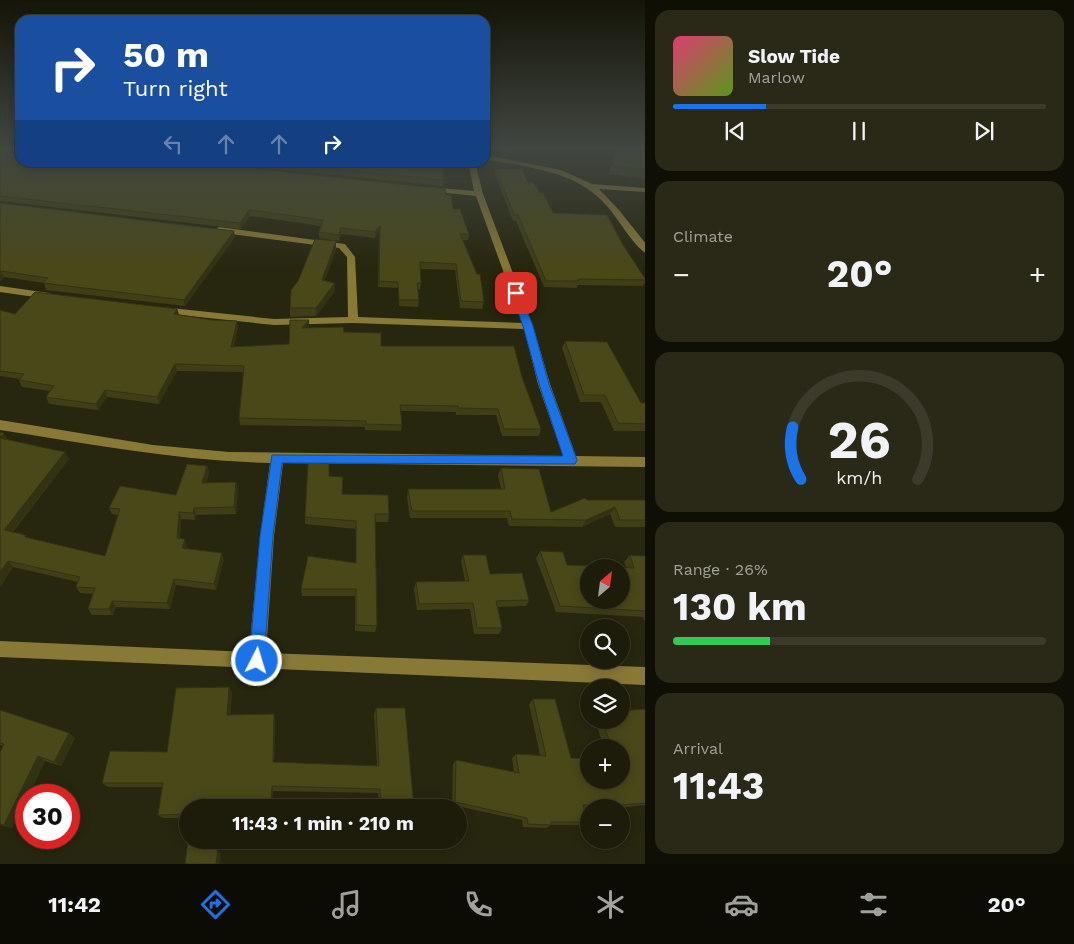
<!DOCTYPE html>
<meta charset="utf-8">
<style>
:root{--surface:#1d1c0a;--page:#2a2918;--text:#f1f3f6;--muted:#a0a19c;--line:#3b3a2b;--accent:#1a73e8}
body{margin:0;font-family:"Work Sans",sans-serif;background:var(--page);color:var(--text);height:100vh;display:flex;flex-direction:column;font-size:19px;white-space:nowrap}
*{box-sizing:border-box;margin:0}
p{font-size:16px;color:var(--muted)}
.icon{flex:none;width:28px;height:28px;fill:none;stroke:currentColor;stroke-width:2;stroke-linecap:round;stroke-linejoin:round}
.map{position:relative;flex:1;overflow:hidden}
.panel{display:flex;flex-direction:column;gap:10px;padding:10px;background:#100f06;width:429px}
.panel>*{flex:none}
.hud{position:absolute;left:15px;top:15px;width:475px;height:152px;border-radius:15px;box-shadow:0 2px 12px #0003,0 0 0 1px var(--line);background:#1a4fa0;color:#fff;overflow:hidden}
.needle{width:32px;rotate:28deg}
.controls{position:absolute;left:580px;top:559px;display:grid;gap:10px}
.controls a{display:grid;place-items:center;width:50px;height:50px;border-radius:50%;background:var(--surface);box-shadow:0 2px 12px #0003,0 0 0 1px var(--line);font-size:25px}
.speed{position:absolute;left:15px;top:784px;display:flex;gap:10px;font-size:25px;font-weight:700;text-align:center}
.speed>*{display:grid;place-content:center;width:65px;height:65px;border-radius:50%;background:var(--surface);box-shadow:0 2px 12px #0003,0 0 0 1px var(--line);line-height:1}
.speed .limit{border:8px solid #d22;background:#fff;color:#111}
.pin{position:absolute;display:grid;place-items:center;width:42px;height:42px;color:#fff;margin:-21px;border-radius:10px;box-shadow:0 2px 8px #0006}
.me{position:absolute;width:55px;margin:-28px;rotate:5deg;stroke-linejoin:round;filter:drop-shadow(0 0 4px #0008)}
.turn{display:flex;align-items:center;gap:18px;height:105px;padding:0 25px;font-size:22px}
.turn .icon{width:65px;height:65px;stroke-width:2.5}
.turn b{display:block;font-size:35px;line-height:42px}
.lanes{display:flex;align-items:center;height:48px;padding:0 25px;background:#0003;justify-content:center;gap:25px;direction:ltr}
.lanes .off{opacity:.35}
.big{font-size:38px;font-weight:700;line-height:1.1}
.panel .card{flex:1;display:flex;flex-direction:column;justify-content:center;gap:8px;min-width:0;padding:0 18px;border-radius:15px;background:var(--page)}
.panel .dial{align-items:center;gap:0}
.dial svg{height:130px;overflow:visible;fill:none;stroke:var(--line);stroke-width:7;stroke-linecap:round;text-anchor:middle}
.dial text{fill:var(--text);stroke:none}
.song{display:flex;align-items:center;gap:15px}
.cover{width:60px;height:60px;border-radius:8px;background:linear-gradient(135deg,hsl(340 70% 55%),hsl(90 70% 35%))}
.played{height:5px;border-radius:2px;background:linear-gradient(90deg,var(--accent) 25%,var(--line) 25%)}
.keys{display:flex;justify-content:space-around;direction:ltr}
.heat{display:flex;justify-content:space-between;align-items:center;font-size:28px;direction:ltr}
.charge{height:8px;border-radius:4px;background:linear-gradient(90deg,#34c759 26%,var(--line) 0)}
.trip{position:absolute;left:179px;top:799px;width:288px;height:50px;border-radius:25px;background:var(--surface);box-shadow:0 2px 12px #0003,0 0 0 1px var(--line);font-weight:700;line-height:50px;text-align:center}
.tab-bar{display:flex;height:80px;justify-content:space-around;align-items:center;background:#0c0b04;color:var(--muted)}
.tab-bar .icon{width:35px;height:35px}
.tab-bar .on{color:var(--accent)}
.tab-bar b{font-size:22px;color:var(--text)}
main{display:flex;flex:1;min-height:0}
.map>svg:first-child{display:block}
</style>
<main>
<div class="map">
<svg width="646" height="864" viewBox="0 0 646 864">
<rect width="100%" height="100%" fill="#27260e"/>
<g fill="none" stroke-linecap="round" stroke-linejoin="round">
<g fill="#887937" fill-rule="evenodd">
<path d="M485,155L561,170L592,184L646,188V192L599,189L619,210L646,244V253C635,248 617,217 607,206C576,170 529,168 485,159Z"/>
<path d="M468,162H475L483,194L533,326L550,384L576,456L646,457V467L283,463L274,536L266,653L646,667V685L0,657V641L249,652L260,536L270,463C179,461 90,444 0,430V420L153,445L229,452L563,456L538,384L524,329L353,323L274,325L161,313L156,310L161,307L274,319L348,317L347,257L339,248L216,232L215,230L219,227L345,244L355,257L358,317L522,323L476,196L429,191L425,189L429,187L474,191Z"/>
<path d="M0,286L49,293L54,296L49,299L0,292Z"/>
</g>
</g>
<g fill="#3f3e16">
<path d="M0,149L446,195L453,209L469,234L468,240H463L484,302L482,309L460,308L455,270L421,269V283L420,290L418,289L419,300L418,307L399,306L398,288L378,287L379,232L374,238L341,234L339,241L319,238V232L321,226L266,218L250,216L241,229L0,201Z"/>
<path d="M616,149H646V179L609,174Z"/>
<path d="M208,162H446L443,170L444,180L443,186Z"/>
<path d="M496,169L528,182L540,193L553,213L623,245L646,279V281L643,286L578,285L577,288L544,287L516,221H513L495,174Z"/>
<path d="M0,203L235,237L185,306L46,290L44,283L4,277L0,281Z"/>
<path d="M336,241V249L325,280L335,291L316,316L290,317V308Z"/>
<path d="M177,309L179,315L212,320L237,321L238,327L234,347L289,344L309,326L308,328L344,332L381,346L522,377L541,429L539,436H502L496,415H456V412L401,411L402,425L401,431L365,430V427L240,425L239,418L244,372L177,371L159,404L107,397L98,410L49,404L46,397L50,391L22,387L19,380L20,379L0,376V310L15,314Z"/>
<path d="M565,341L641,403L646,404V431H614L601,402H580L562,348Z"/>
<path d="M8,440L65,452L69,459L13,532L28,538L105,556L118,515L112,514L109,508L176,495L207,466L209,473L206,483L236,482L238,490L236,514L196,515L195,520L181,519L180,538L187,546L186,549L224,559L216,590L176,585L170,609L116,607L113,615H92L88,609L93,594L80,593L76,587L78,582L13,567L0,587Z"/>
<path d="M501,468L551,512L587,500H646V527H615L610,514L582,527L509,526L507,518H410L407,497L408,489H501L498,475Z"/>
<path d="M329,476L342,494L389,514L388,522H375L377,626L375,632L355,631V596H302L301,589L356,563V529L305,524V517Z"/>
<path d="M540,551L567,565L626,567L624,562L630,555L646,556V624L643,617L556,612L536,558Z"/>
<path d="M463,555L529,600L526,606L498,607L502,628L499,634H474L470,609L417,610L414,589L416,582L465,581L461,561Z"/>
<path d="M229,687L232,693L230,715L275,720L274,762L377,766L374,714L376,708L414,808H379L378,793L273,791V808H188V818H163L158,815L162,787H108L102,783L167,752Z"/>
<path d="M533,699L571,758L621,780V748H604L595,720H621L646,709V805L619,808H584L588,822L581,825H551L546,828L523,827L522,820L452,805L453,764L456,760L514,772L512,758L516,754L540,755L529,704Z"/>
<path d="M0,710L69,733L75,738L61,766L45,761L29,795H26V800L12,828L0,825V752L3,746L0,745Z"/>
</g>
<g fill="#333212">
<path d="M249,210L250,216L241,229L240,223Z"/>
<path d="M380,226L379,232L374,238L375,232Z"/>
<path d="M341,228V234L339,241V235Z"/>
<path d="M234,231L235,237L185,306L184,300Z"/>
<path d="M336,241V249L322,288V280Z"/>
<path d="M1,271L4,277L0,281V272Z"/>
<path d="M335,283V291L316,316V308Z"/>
<path d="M177,309L179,315L174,314Z"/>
<path d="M309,320V326L303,334L302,328Z"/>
<path d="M237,321L238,327L232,354L231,347Z"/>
<path d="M175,364L177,371L159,404L157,397Z"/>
<path d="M105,390L107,397L98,410L96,404Z"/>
<path d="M4,433L8,440L0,439V437Z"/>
<path d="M65,452L69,459L9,536L4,530Z"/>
<path d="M207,466L209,473L204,490L202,483Z"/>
<path d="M236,482L238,490L236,514L234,507Z"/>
<path d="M615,507L610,514L582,527L586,520Z"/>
<path d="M194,508L196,515L195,520L193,513Z"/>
<path d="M179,512L181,519L179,545L177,538Z"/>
<path d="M185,539L187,546L184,555L182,548Z"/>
<path d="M222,553L224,559L216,590L214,584Z"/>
<path d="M8,561L13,567L0,587V572Z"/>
<path d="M174,579L176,585L170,609L167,603Z"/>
<path d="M112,601L116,607L113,615L109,609Z"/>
<path d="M229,687L232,693L230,721L227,715Z"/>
<path d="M274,714L275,720L274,767L273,762Z"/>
<path d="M69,733L75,738L61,766L54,762Z"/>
<path d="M38,756L45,761L29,795H26V800L12,828L4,825Z"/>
<path d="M272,786L273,791V808L271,805Z"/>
<path d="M217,840H220L219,851L221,853L220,864H216Z"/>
</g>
<g fill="#494819" stroke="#333212" fill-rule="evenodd">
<path d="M0,149H20V162H194L445,189L446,195H451L453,209H460L469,234H460L477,274H480L484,302L461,301L456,264L420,262L421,283H417L419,300H399L398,282L379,281L380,226L375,232L341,228L339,235L319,232L323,220L265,212L249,210L240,223L0,196Z"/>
<path d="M617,149H646V170L612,166Z"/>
<path d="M264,162H445L443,168L444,180Z"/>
<path d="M496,169H522L528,182H533L540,193H543L553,213L607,215L623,245L646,280L578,279L579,281H546L518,215H514Z"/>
<path d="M0,203L234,231L184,300L43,283L48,278L1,271L0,272Z"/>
<path d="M315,239L336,241L322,280L335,283L316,308H290L291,290L298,281Z"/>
<path d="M35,292L177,309L174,314L212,320L237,321L231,347L289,344L290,320H309L302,328L343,327L344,332L381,333V346H514L522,377L541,429H504L498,409L458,408V406L400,405L402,425L366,424V421L239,418L244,366L175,364L157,397L105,390L96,404L46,397L54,386L19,380L24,374L0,371V310L15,314Z"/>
<path d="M565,341L607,342L641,403H645L646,404V424L618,423L605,395H584Z"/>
<path d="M0,432L4,433L0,437Z"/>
<path d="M0,438L65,452L4,530L26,535L25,537L105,556L120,509L109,508L120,486L176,495L187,464L207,466L202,483L236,482L234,507L194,508L193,513L179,512L177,538L185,539L182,548L222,553L214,584L174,579L167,603L112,601L109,609H88L95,588L76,587L80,577L8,561L0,572Z"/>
<path d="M308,462L329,463V476L343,477L342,494L388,495L389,514H375L377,626L356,625V589H301L308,556L356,563V521L305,517Z"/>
<path d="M501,468L539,469L551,512L585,498L587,500H646V520H620L615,507L586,520L512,519L510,511H412L408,489H505Z"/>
<path d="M540,551L563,552L567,565L634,568L630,555L646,556V611L560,606ZM589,568H621V600H589Z"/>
<path d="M463,555H486L490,574L522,573L529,600L496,601L502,628H477L473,603L419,604L416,582L469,581Z"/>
<path d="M229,687L227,715L274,714L273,762L379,766L376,708H405L414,808H381L380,789L272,786L271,805H220V808H188V814L158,815L163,783H102L110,751L167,752L176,688Z"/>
<path d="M533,699H555L571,758L589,759V780H621V748H612L602,720H621V711L646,709V803L621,805H583L588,822H551V825L528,824L527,818L455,802L456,760L519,773L516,754L546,756Z"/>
<path d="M0,710L69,733L54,762L38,756L4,825L0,824V752L4,744L0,743Z"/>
<path d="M188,840H217L216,850H218L216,864H185Z"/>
</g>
<linearGradient id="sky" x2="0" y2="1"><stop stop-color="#151508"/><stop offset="0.55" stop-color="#414741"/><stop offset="1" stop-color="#414741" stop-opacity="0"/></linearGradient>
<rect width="646" height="270" fill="url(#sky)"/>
<path fill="#1a73e8" stroke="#114b97" d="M516,291L520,293L533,326L549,384L577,460L575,464L282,463L273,536L264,661L262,667L257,669L251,667L249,661L260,536L272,455L563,456L539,384L523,326L511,293Z"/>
</svg>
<div class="controls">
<a><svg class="needle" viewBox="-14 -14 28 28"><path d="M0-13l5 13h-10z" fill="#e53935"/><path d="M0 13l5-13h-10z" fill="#a0a19c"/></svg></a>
<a><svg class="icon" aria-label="search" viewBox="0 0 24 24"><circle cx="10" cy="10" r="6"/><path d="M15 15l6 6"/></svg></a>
<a><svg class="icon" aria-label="layers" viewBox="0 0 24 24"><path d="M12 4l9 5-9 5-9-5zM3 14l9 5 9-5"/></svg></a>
<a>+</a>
<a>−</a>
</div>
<div class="speed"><div class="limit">30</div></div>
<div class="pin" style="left:516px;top:293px;background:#d93025"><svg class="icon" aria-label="arrive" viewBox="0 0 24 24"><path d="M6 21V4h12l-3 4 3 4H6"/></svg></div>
<svg class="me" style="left:257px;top:661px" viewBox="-20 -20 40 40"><circle r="17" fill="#1a73e8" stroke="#fff" stroke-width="3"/><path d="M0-11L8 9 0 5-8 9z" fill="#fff"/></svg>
<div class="trip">11:43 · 1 min · 210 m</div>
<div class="hud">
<div class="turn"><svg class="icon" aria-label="right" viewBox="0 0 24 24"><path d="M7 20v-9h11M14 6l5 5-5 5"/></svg><div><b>50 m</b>Turn right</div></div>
<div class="lanes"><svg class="icon off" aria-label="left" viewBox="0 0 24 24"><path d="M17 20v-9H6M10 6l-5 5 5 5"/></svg><svg class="icon off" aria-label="ahead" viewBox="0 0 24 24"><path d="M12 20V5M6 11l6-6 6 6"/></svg><svg class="icon off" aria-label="ahead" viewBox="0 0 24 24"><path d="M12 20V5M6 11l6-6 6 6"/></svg><svg class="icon" aria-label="right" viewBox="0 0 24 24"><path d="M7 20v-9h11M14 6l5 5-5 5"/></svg></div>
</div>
</div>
<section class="panel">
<div class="card">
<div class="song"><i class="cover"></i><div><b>Slow Tide</b><p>Marlow</p></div></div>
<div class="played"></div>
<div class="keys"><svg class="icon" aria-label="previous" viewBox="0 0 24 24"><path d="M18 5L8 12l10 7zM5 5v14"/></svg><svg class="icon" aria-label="pause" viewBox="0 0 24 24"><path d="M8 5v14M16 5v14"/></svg><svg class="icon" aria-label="next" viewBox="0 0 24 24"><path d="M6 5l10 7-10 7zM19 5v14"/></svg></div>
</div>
<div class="card"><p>Climate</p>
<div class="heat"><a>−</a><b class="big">20°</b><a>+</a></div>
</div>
<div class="card dial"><svg viewBox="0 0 100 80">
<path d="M14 69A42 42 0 1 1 86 69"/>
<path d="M14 69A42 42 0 0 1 9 37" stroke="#1a73e8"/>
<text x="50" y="56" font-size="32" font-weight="700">26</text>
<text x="50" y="72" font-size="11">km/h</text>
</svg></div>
<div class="card"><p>Range · 26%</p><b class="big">130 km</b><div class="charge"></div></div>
<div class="card"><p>Arrival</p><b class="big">11:43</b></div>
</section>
</main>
<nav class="tab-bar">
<b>11:42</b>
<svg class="icon on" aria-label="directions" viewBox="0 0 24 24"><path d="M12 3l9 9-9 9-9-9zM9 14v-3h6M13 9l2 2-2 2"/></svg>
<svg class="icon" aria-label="music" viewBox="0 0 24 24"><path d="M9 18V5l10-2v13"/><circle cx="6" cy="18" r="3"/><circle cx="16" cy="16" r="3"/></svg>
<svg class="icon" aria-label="phone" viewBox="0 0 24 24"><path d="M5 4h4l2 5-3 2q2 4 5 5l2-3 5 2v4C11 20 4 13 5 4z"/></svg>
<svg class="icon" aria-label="climate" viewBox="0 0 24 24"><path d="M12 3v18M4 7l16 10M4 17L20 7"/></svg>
<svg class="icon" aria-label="car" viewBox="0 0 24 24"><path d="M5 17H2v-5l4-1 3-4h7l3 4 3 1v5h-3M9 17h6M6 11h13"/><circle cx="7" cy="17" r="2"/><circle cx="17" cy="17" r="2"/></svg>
<svg class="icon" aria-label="filters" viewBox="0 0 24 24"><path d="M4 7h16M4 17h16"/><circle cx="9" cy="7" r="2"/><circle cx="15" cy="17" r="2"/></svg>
<b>20°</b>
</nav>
